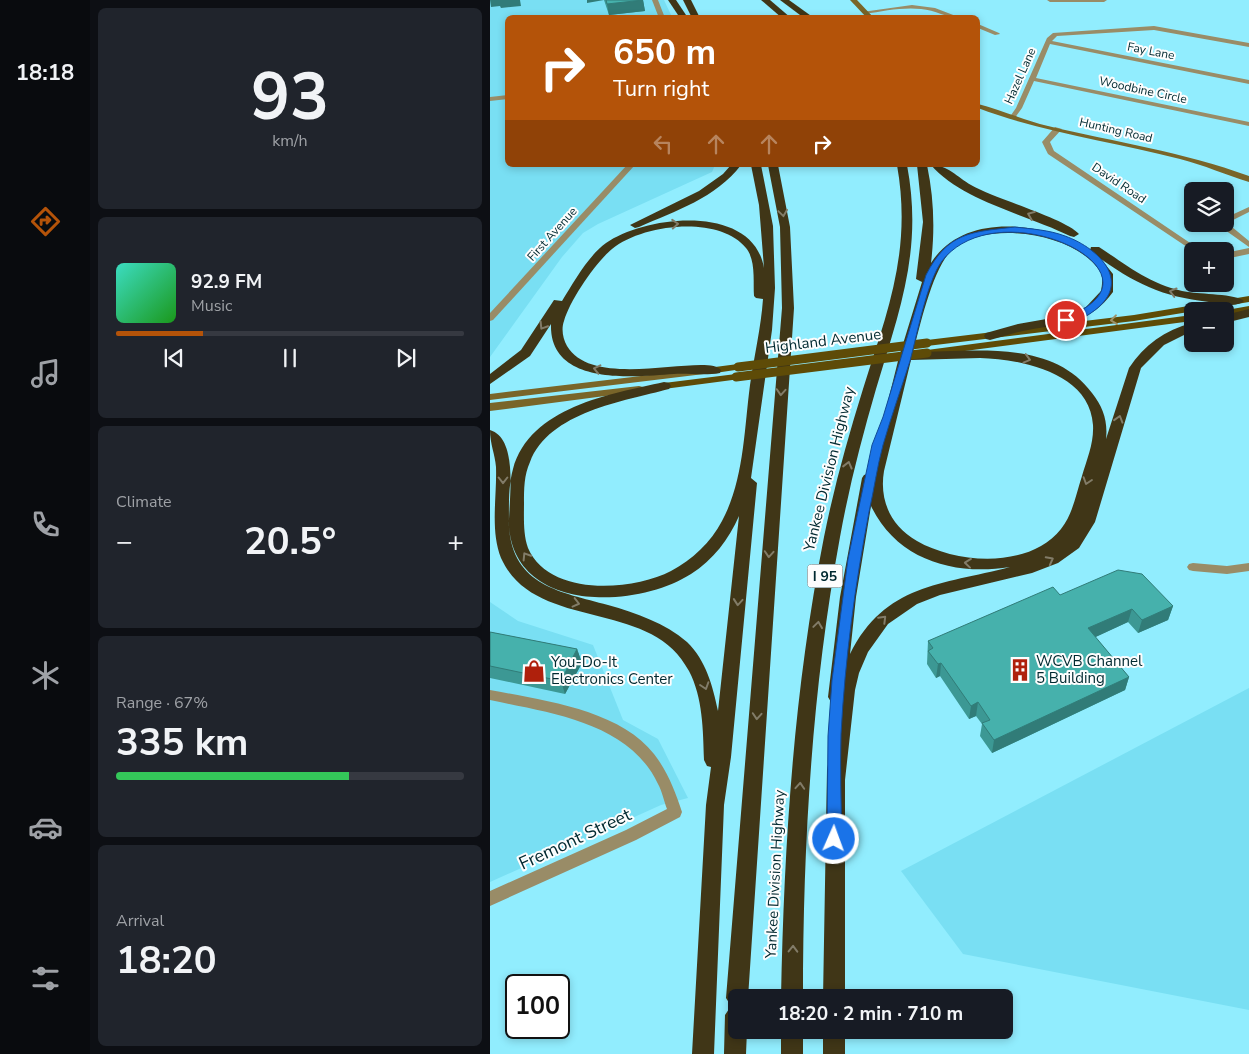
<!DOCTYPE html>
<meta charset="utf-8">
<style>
:root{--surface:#171b24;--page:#20242c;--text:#f1f3f6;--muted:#9ea1a6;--line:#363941;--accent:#b45309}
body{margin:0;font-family:"Nunito Sans",sans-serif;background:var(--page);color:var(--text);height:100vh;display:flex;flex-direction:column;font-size:19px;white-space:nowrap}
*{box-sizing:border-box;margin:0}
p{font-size:16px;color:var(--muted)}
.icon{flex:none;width:28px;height:28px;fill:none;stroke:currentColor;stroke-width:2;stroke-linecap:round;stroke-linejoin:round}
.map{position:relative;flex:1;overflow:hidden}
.side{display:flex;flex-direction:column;gap:8px;padding:8px;background:#0d0f14;width:400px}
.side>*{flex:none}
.banner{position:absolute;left:15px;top:15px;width:475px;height:152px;border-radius:8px;box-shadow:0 2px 8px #0003;background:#b45309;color:#fff;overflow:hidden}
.fabs{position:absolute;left:694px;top:182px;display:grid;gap:10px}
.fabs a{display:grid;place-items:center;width:50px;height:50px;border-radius:8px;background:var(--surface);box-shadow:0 2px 8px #0003;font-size:25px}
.speed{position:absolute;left:15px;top:974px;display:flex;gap:10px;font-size:25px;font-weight:700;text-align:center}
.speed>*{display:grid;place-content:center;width:65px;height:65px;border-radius:50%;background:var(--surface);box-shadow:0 2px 8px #0003;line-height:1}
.speed .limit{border:2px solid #111;border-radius:8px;background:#fff;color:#111}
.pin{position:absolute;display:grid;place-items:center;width:42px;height:42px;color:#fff;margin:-21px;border:2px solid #fff;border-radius:50%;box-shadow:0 1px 5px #0007}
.me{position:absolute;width:55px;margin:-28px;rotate:2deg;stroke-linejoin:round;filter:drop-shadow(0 0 4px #0008)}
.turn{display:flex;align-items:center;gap:18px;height:105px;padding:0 25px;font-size:22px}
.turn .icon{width:65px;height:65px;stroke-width:2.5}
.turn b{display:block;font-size:35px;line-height:42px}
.lanes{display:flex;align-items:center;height:48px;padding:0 25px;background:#0003;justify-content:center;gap:25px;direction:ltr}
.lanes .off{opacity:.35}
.big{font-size:38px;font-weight:700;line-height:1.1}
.side .widget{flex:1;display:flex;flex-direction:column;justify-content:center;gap:8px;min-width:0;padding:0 18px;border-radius:8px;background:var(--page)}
.side .dial{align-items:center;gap:0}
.dial b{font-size:65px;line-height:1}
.song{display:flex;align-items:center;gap:15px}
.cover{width:60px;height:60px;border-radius:8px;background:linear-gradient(135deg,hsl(170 70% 55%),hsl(120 70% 35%))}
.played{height:5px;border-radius:2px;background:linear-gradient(90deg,var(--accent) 25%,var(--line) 25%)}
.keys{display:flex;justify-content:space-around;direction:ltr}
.heat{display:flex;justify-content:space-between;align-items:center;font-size:28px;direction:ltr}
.charge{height:8px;border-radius:4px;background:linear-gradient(90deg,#34c759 67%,var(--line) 0)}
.trip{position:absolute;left:238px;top:989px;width:285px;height:50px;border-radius:8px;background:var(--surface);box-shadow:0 2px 8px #0003;font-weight:700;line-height:50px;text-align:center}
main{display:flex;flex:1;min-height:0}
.tab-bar{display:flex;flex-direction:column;width:90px;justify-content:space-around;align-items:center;background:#090b0e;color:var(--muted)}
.tab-bar .icon{width:35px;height:35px}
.tab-bar .current{color:var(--accent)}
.tab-bar b{font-size:22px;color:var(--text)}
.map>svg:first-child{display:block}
</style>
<main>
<nav class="tab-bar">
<b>18:18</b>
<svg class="icon current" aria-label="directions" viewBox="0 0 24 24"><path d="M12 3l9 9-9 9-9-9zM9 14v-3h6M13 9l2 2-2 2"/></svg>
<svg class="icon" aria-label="music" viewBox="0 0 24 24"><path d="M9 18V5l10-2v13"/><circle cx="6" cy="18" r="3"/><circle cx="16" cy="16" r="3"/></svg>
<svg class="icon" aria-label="phone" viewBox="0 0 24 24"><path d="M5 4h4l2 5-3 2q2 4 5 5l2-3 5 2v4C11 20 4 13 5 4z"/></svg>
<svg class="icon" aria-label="climate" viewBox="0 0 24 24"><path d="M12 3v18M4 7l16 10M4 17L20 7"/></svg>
<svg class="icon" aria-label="car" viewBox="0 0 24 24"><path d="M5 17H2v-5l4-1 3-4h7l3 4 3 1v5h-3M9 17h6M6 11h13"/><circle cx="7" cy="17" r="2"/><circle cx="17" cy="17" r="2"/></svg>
<svg class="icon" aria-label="filters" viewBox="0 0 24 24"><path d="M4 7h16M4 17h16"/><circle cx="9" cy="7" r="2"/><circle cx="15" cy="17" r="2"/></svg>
</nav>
<section class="side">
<div class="widget dial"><b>93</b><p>km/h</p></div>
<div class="widget">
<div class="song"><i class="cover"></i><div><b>92.9 FM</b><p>Music</p></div></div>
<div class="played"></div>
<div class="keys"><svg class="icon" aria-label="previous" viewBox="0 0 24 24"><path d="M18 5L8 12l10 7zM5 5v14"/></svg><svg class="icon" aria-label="pause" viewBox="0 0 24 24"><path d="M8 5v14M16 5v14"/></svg><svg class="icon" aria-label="next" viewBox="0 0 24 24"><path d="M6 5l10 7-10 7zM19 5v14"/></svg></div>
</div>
<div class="widget"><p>Climate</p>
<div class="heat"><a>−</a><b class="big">20.5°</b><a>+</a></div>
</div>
<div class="widget"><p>Range · 67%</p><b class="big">335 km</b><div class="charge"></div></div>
<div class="widget"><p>Arrival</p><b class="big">18:20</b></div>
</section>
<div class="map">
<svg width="759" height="1054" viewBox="0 0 759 1054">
<rect width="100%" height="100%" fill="#91edfe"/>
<g fill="#79dff3">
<path d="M0,0H174L182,17L18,18V165H225L222,172L108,224L93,233L72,257L0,357Z"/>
<path d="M0,602L28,621L103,645L133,720L168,739L198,798L171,805L0,882Z"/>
<path d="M759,688V1010L473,954L411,871Z"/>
</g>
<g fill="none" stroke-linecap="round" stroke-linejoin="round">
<g fill="#998c67" fill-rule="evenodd">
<path d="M162,0H168L175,18H169Z"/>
<path d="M422,5L445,8L471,18C457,18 445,10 431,9C413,7 393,11 375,14L372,12Z"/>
<path d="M488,24L509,33L510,34L505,35L488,28Z"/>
<path d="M664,26L759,43V47L664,30L567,36L562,41L759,80V84L560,44L546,78L759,122V126L544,81L532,108L524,119L519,118L526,108L557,38L563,33Z"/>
<path d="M18,95V99L0,101V97Z"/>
<path d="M565,127L572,129L560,142L564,151L712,251H703L558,154L552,142Z"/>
<path d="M137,165H145L3,320L0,321V313Z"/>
<path d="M759,207V212L739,222L742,227L759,241V247L735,230L732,224H735V218Z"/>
<path d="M759,248V254L735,259V253Z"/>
<path d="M703,563L737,566L759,563V571L737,574L703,571L699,570L697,567L699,564Z"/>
<path d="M0,690C52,700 130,710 164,754C178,772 185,791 192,812L190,817L146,840L0,906V891L136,830L177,809C174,801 172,791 168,784C139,722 60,713 0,700Z"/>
</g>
<path fill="#998c67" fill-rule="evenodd" d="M557,0H617L614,2H560Z"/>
<g fill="#796529" fill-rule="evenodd">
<path d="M360,0H367L384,18H377Z"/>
<path d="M488,104C511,110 534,120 558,126C625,142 693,152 759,176V182C736,175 714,165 690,159C622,141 554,133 488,108Z"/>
<path d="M210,369L215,372L214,374L0,400V394Z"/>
<path d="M149,386L153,387L154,389L153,391L0,411V403Z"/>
</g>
<g fill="#5e4b07" fill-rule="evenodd">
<path d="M759,296V302L644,321L437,346L432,343L437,340L644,315Z"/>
<path d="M759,306V312L735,316V311H731Z"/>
<path d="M702,315V321L437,356L432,353L437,350Z"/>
<path d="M248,364L253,367L252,369L225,373L220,370L225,367Z"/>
<path d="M246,374L251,377L250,379L174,389L169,386L174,383Z"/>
</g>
<g fill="#403617" fill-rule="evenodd">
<path d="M178,0H186L198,18H190Z"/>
<path d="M193,0H201L210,18H202Z"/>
<path d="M271,0H280L301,18H292Z"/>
<path d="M290,0H299L324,18H314Z"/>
<path d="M241,165H251C226,198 185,211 149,227L145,228L140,225L209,191L233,174Z"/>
<path d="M261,165H271L283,226L285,288L282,330L261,478L267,483L241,757L234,805L224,1054H202L216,805L221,767L217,766L214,760C213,730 213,698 199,671C162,597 45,633 11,558C0,530 7,497 6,467C5,454 0,444 0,430C30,439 18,503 19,527C19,508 18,487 23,469C40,407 120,394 174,382L179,383L181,386L179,389C134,401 59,412 40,462C34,475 34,489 34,503C34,517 33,534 38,548C59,597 142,591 181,571C202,560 221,542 232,521C254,480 254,431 260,385C264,356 271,328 273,299L266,298L264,296C263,282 266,260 256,248C229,215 153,224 122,249C106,262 80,300 74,321C71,329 73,339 77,346C104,392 217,352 231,370L230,373C215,376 198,373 184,374C143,377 59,386 61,324L40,356L0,384V374L31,350L64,300L72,301C84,282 98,256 116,243C156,215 263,203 274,268L269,205ZM249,516L228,711C223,687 216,660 197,642C175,623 146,613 118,605C71,592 23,586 19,527C26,613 146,609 201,574C223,560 239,539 249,516Z"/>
<path d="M278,165H288L300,227L304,308L258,998H246V1030H257L256,1054H234L235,1015L241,1006L236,998L292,308L290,227Z"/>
<path d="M407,165H417C433,249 410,309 386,389C372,437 359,487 350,537C322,689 313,843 313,998H291C294,843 304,689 334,537C344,487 358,437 373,389C398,310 422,250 407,165Z"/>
<path d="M427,165H437C444,198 445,230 441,263C474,211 554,222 600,250L601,247H609C638,266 662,286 698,292C709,294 747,294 754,301C748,307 736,304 728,303C678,298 652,288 611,259L623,274V292C600,324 573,323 538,330C525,332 513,337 500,340L496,339L494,336L496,333L528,324L579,315L596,307L611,291C612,286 613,278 611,273C588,233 496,219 462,250C443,267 430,326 423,352C481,352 562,338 602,393C613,407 618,421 616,439L639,368C654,345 675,330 702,323V331L674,345L651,368L605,522L589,548L568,563L542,573L450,595L427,604L398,624L378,652L369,673L365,690L355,780V998H333L337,770L344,735L346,704L341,702L338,697L350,597L372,478L374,475L380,473L409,357L432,282L426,279L433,222ZM490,358C531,359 600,373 603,425C604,443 597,459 592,476C586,494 583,514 571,529C539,569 467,564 427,541C401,526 389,501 394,471L421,360ZM381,506C407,560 464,576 520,567C451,585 395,584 360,654L366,597Z"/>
<path d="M441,165C458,165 467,177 481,185C505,199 575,218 589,234L584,237L580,236C538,215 472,201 441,165Z"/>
<path d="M759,309V317L735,323V315Z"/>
<rect x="291" y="1030" width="22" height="24"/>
<rect x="333" y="1030" width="22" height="24"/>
</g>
<g stroke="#5e4b07" stroke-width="9">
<path d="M248,367L437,343"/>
<path d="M246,377L437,353"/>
</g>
</g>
<g fill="#3c9894">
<path d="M114,0H153L155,11L119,15Z"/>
<path d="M570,595L683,606L678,620L648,633L638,622L605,637L639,677L635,690L502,753L490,736L492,724L486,716L479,719L450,676L446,678L437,664L438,641Z"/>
<path d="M0,632L87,649L92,663L75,694L0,678Z"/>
</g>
<g fill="#317c78">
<path d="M0,0H30L31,6L11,8L10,6L1,7Z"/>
<path d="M97,0H114L97,3Z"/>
<path d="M153,0L155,11L119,15L117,4Z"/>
<path d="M683,606L678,620L648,633L652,620Z"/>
<path d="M642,609L638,622L595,642L598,628Z"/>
<path d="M87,649L92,663L75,694L71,681Z"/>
<path d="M451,663L450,676L446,678L448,664Z"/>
<path d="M639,677L635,690L502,753L504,740Z"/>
<path d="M488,702L486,716L479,719L481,706Z"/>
</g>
<g fill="#46b1ac" stroke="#317c78">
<path d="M116,0H153L117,4Z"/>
<path d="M628,570L652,574L683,606L652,620L642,609L598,628L639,677L504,740L492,723L500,720L488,702L481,706L451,663L448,664L438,651L443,648L438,641L563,587L570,595Z"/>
<path d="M0,632L87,649L71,681L0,666Z"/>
</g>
<defs><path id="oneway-chevron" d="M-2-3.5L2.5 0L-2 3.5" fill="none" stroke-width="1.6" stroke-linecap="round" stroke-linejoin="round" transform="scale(1.25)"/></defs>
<g stroke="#827c68">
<use href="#oneway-chevron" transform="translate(293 213) rotate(82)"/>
<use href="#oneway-chevron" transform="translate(541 215) rotate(-158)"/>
<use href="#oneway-chevron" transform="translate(185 224) rotate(-4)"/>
<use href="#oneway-chevron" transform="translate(683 292) rotate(-165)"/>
<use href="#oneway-chevron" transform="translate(53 326) rotate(122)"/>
<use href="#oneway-chevron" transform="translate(537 359) rotate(15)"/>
<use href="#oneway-chevron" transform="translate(107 369) rotate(-167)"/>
<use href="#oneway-chevron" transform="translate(291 392) rotate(94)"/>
<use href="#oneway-chevron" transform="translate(629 419) rotate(-73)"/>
<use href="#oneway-chevron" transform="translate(358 465) rotate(-76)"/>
<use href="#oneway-chevron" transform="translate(13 480) rotate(90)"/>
<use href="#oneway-chevron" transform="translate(597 481) rotate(108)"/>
<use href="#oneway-chevron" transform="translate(279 554) rotate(94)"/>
<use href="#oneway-chevron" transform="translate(36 556) rotate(-122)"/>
<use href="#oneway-chevron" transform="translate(560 560) rotate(-28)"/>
<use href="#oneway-chevron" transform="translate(478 563) rotate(-174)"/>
<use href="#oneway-chevron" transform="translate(248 602) rotate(95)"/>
<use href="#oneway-chevron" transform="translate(86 603) rotate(14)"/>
<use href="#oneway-chevron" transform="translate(393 619) rotate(-45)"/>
<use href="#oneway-chevron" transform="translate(328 625) rotate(-82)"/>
<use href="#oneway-chevron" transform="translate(215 686) rotate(72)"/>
<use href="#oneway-chevron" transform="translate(267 716) rotate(94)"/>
<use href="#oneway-chevron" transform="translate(310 786) rotate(-86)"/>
<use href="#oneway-chevron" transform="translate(303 949) rotate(-89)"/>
</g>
<use stroke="#9e9269" href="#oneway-chevron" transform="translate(624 320) rotate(173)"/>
<path fill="#1a73e8" stroke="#114b97" d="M525,227C542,229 559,230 575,236C611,249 644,284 601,313C594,318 582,324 573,322V318C693,276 510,186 452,261C437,281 427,335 420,361C411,389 401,417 393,445C387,467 384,490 379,512C365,585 355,659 351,734C350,769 351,804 352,839L349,844L344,846L339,844L337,839L338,736L342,680L358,559L382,445L393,417L436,275C458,232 481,232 525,227Z"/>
<defs>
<symbol id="building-bare" viewBox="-9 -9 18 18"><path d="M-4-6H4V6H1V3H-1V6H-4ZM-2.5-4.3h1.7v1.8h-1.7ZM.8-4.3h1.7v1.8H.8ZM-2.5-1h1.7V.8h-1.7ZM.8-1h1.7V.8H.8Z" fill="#af200c" stroke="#fdfdfd" stroke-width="2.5" paint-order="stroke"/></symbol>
<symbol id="shop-bare" viewBox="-9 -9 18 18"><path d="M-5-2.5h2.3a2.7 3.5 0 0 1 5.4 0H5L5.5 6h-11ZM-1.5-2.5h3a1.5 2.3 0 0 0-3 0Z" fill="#af200c" stroke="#fdfdfd" stroke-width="2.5" paint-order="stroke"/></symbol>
</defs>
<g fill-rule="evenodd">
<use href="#building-bare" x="514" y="654" width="32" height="32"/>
<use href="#shop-bare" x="28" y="655" width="32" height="32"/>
</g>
<g text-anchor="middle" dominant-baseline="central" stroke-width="4" stroke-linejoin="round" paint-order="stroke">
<g font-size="12" fill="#002930" stroke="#fdfdfd">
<text transform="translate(661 51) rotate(11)">Fay Lane</text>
<text transform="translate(530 76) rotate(-66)">Hazel Lane</text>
<text transform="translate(653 90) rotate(12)">Woodbine Circle</text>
<text transform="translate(626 130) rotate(13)">Hunting Road</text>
<text transform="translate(629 183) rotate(34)">David Road</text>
<text transform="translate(62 234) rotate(-48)">First Avenue</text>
</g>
<rect fill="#fdfdfd" stroke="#4c696e" stroke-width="1" x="317.5" y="564.5" width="35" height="23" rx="4"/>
<g font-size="14" font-weight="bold" fill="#002930">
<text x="335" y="576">I 95</text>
</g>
<g font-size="15" fill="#002930" stroke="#fdfdfd">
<text transform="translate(333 341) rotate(-7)">Highland Avenue</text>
<text transform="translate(339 469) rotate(-76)">Yankee Division Highway</text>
<text transform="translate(285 874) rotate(-87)">Yankee Division Highway</text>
</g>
<g font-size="15" fill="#002930" stroke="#fdfdfd" text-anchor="start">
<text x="546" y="661">WCVB Channel<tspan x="546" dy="17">5 Building</tspan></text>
<text x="61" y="662">You-Do-It<tspan x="61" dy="17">Electronics Center</tspan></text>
</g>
<g font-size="18" fill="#002930" stroke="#fdfdfd">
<text transform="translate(85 839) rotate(-25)">Fremont Street</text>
</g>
</g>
</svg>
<div class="fabs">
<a><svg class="icon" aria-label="layers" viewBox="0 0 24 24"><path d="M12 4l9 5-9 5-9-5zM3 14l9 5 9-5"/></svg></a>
<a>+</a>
<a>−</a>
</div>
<div class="speed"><div class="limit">100</div></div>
<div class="pin" style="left:576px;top:320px;background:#d93025"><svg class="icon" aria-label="arrive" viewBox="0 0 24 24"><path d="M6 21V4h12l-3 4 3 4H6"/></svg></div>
<svg class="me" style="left:344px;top:839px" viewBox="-20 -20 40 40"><circle r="17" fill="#1a73e8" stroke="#fff" stroke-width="3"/><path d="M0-11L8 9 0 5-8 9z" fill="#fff"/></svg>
<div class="trip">18:20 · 2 min · 710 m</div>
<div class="banner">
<div class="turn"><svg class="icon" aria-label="right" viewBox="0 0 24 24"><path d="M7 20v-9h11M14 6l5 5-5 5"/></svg><div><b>650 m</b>Turn right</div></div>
<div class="lanes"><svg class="icon off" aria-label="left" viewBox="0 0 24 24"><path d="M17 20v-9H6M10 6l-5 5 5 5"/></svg><svg class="icon off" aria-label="ahead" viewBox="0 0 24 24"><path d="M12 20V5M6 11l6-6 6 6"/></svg><svg class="icon off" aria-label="ahead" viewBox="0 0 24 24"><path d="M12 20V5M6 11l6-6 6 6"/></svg><svg class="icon" aria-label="right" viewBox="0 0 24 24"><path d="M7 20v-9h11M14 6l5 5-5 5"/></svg></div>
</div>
</div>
</main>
